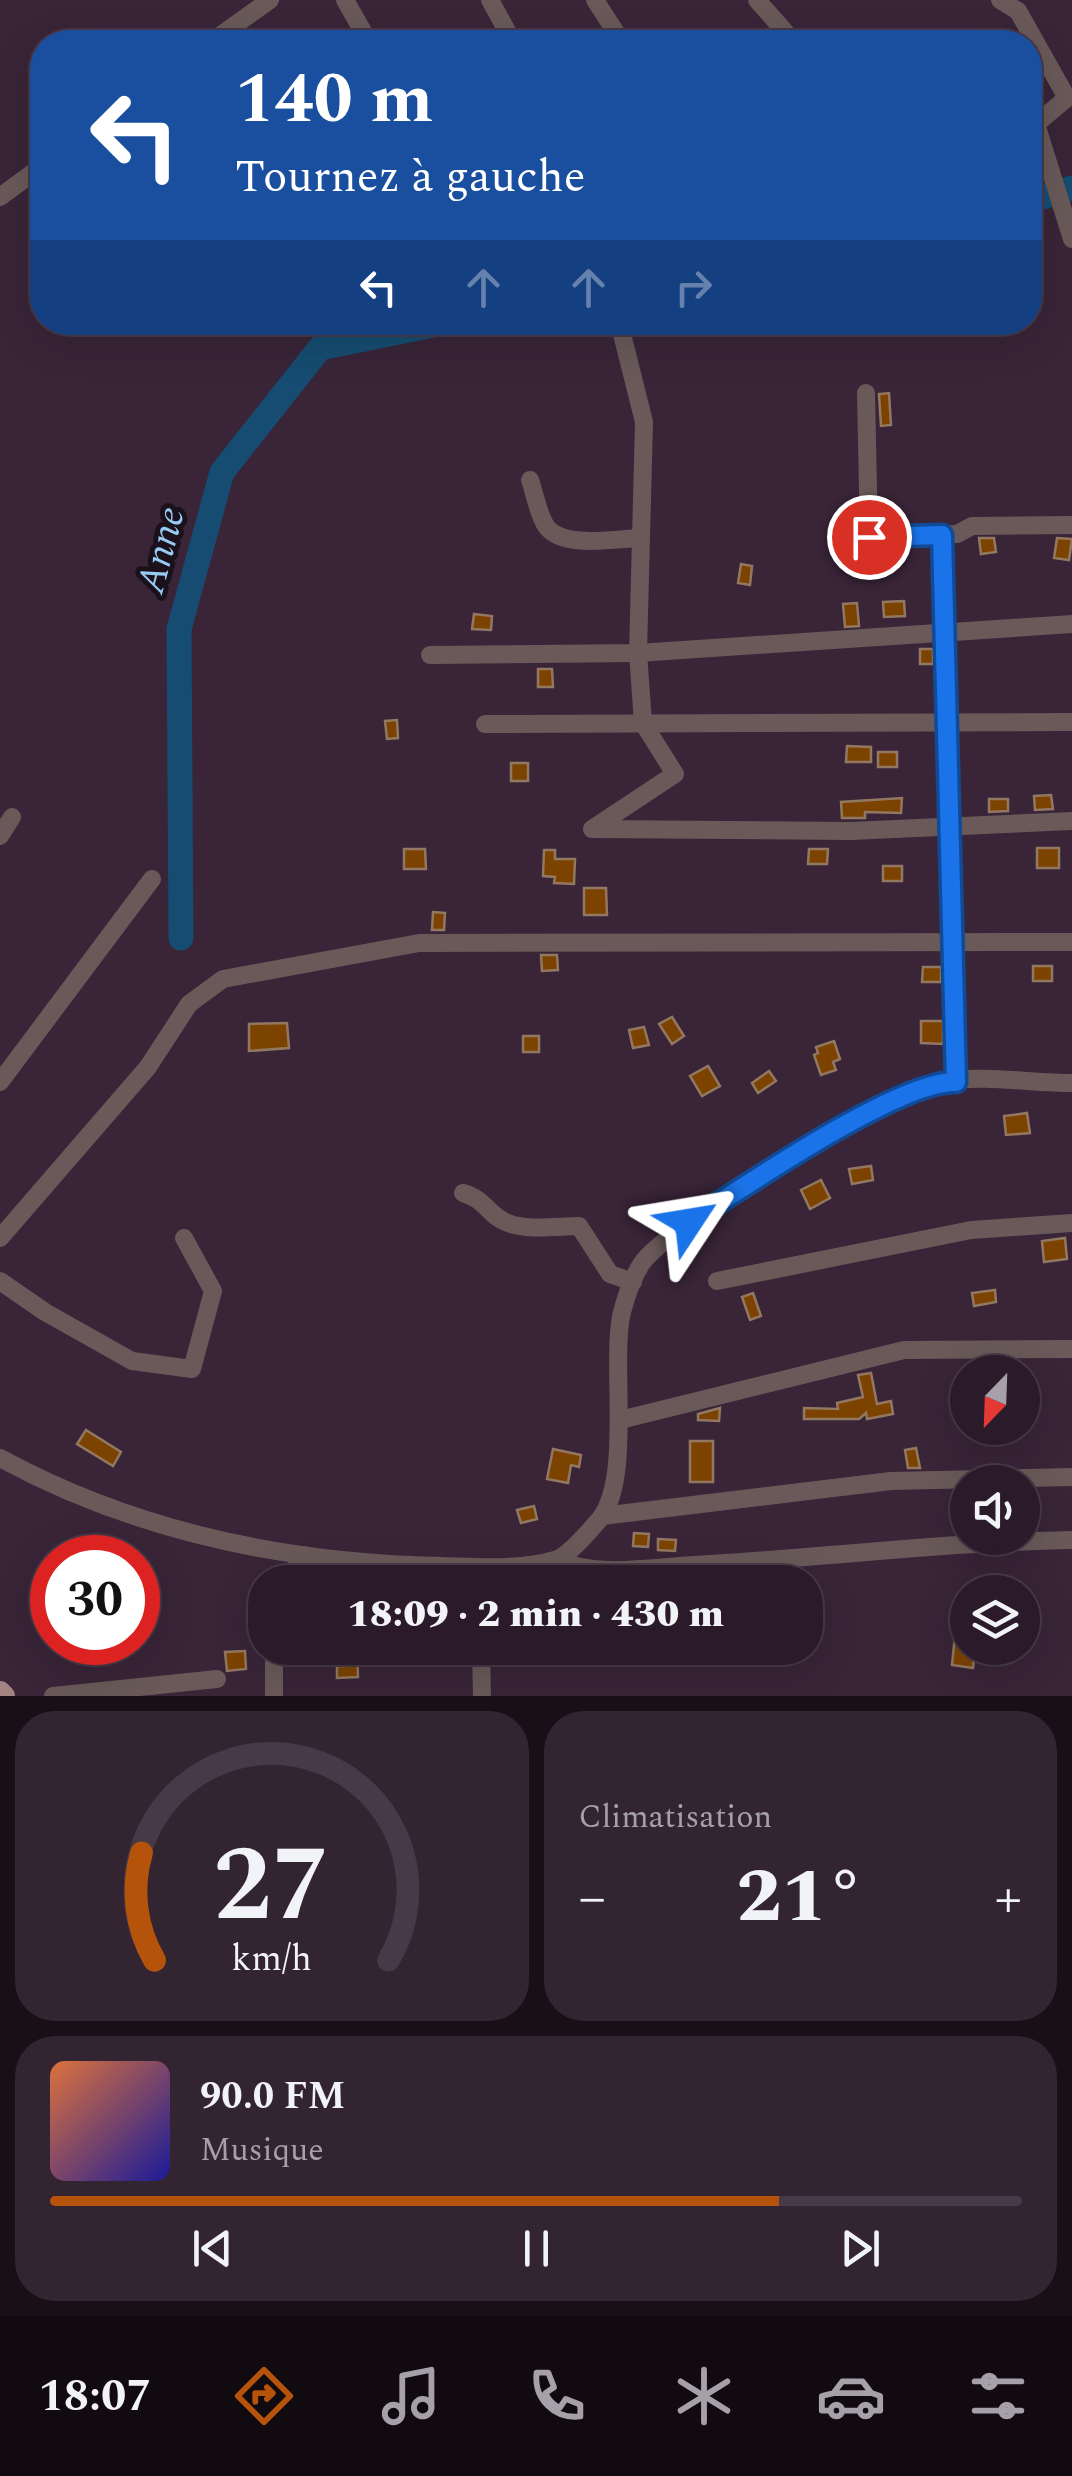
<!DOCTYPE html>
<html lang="fr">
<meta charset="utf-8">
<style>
:root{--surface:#2b1b2a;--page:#332432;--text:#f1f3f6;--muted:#a6a1a8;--line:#473947;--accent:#b45309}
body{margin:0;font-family:Spectral,serif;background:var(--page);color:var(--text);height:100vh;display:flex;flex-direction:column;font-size:38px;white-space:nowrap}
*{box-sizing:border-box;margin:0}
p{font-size:32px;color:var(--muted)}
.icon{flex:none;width:55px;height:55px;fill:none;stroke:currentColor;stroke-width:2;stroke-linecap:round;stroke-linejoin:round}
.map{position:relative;height:1696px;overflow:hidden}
.sheet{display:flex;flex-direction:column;gap:15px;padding:15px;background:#180f17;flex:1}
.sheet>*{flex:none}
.guide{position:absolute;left:30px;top:30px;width:1012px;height:305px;border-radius:40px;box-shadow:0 10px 40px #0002,0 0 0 2px var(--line);background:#1a4fa0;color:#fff;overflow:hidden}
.needle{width:65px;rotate:203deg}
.controls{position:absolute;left:950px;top:1355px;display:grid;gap:20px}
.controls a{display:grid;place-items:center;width:90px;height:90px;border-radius:50%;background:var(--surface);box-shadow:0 10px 40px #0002,0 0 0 2px var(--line);font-size:50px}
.speed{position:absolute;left:30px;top:1535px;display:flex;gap:20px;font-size:50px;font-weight:700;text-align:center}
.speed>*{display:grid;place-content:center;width:130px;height:130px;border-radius:50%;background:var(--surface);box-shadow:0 10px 40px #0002,0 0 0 2px var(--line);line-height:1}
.speed .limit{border:15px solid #d22;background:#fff;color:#111}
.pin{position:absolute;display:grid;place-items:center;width:85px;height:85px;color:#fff;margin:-42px;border:5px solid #fff;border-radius:50%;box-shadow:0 2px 10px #0007}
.me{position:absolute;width:110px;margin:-55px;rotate:57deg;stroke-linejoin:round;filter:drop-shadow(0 0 8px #0008)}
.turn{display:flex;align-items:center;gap:35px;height:210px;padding:0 40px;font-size:45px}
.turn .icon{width:130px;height:130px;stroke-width:2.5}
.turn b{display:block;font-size:70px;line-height:85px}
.lanes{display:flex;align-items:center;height:95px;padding:0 40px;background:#0003;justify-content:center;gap:50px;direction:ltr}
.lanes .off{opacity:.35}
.big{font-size:75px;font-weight:800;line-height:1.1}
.sheet .widget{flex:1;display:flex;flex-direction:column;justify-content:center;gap:15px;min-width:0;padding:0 35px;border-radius:40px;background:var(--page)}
.sheet .dial{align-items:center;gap:0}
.dial svg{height:260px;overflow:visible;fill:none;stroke:var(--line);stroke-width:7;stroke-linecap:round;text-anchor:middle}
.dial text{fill:var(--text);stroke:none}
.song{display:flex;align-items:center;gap:30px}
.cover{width:120px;height:120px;border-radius:15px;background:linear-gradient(135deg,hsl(20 70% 55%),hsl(240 70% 35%))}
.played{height:10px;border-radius:5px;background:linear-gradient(90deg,var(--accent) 75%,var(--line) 75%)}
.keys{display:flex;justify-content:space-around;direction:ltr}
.heat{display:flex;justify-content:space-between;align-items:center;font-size:55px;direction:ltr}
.sheet .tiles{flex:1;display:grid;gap:15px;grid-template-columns:1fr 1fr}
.widget:last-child{grid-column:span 2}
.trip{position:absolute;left:248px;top:1565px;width:575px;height:100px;border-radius:40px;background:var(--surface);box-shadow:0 10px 40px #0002,0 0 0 2px var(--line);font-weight:800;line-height:100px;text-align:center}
.tab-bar{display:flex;height:160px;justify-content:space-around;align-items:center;background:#110b11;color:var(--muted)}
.tab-bar .icon{width:70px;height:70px}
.tab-bar .selected{color:var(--accent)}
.tab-bar b{font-size:45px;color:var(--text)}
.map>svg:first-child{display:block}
</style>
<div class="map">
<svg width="1072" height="1696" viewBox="0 0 1072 1696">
<rect width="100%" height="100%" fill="#392438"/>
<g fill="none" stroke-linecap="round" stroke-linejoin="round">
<g stroke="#164c71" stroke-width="25">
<path d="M1030,201L1072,188"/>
<path d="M181,938L179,629L222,472L320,348L448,322"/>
</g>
</g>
<g fill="#7c4300" stroke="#927761" stroke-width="2.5">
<path d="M889,393L891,425L881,426L879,394Z"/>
<path d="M979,538H994L996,552L981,554Z"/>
<path d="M1057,538L1072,539L1069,560L1054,558Z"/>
<path d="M741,564L752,566L750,585L738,583Z"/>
<path d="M904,601L905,616L884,617L883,602Z"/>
<path d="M857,603L859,626L845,627L843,604Z"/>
<path d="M474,614L492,616L491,630L472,629Z"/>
<rect x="920" y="649" width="13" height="15"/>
<path d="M538,669H552L553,687H538Z"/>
<path d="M397,720L398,738L387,739L385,721Z"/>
<path d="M847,746L871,747V762H846Z"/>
<rect x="878" y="752" width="19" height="15"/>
<rect x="511" y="763" width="17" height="18"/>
<path d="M1051,795L1053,809L1035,810L1034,796Z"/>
<path d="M902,798L901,813L865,812V818H842L841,802Z"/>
<path d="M989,799H1008V811L989,812Z"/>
<rect x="1037" y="848" width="22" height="20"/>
<path d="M404,849H425L426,869H404Z"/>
<path d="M809,849H828L827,864H808Z"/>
<path d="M544,850H555V859H575L574,884L554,883L555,877L543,876Z"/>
<rect x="883" y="866" width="19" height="15"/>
<path d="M584,888H606L607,915H584Z"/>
<path d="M433,912L445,913L444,930H432Z"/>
<path d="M541,955H557L558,970L542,971Z"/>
<rect x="1033" y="966" width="19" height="15"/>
<path d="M923,967H941V982H922Z"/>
<path d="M672,1017L684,1036L672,1044L659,1024Z"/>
<path d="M921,1021H943V1044L921,1043Z"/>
<path d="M287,1023L289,1048L249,1051V1024Z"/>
<path d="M644,1027L649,1045L633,1048L629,1030Z"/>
<rect x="523" y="1036" width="16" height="16"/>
<path d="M834,1041L840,1059L833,1062L836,1070L821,1075L814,1055L818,1053L816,1047Z"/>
<path d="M708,1066L720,1086L702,1096L690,1076Z"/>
<path d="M769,1071L776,1081L758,1093L752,1083Z"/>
<path d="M1027,1113L1030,1133L1006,1135L1004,1116Z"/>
<path d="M871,1166L873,1180L852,1184L849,1169Z"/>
<path d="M821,1180L830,1198L810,1209L801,1190Z"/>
<path d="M1065,1238L1067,1259L1044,1262L1042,1241Z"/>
<path d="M995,1290L996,1302L974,1306L972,1293Z"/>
<path d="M753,1293L761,1316L750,1320L742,1297Z"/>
<path d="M871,1373L877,1404L891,1401L893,1414L867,1419L866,1413L859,1419H804V1408L838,1409L837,1403L863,1397L858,1375Z"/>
<path d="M720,1408L719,1421L698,1420V1414Z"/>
<path d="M86,1430L121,1452L113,1466L77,1444Z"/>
<rect x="690" y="1441" width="23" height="41"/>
<path d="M916,1448L920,1468H908L905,1450Z"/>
<path d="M553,1449L581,1455L579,1467L571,1465L568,1483L547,1479Z"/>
<path d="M968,1504V1532L958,1533L956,1505Z"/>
<path d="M534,1506L537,1519L521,1523L517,1510Z"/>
<path d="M634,1533L649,1534L648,1547L633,1546Z"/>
<path d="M658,1539L676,1540L675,1551L658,1550Z"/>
<path d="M955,1635L968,1636V1648H975L973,1668L952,1665Z"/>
<path d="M345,1648H357L358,1677L337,1678V1666H345Z"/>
<path d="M245,1651L246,1669L227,1671L225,1652Z"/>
</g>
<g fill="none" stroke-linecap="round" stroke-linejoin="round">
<g stroke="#695959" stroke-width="18">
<path d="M345,0L369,42"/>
<path d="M490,0L513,42"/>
<path d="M595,0L622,42"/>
<path d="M757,0L794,42"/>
<path d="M1000,0L1018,11L1067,98L1036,124L1072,239"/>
<path d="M211,42L270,0"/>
<path d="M0,197L42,166"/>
<path d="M866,393L869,537L957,534L972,526L1072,525"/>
<path d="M530,480C535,494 538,514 546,526C562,549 615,539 639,538"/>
<path d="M942,535L957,1082"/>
<path d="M430,655L638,653L1072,624"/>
<path d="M485,724L1072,722"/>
<path d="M592,829L675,774L643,723L638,653L644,422L619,322"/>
<path d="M593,829L851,831L1072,821"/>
<path d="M0,836L12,817"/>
<path d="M0,1082L152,879"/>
<path d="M463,1193C487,1200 488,1216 508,1223C527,1231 558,1226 579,1226L610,1274L633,1282"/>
<path d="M0,1238L148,1067L189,1004L223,979L419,943L1072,942"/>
<path d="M0,1281L45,1312L132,1361L192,1369L213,1291L184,1238"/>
<path d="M717,1281L971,1230L1072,1223"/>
<path d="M620,1420L904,1350L1072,1349"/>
<path d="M0,1458C136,1532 288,1563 442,1566C478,1567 520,1570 555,1560C569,1556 589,1531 599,1520C633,1480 610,1361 622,1312C626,1297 633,1276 642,1263C668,1225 897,1089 944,1081C984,1075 1032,1083 1072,1083"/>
<path d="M602,1516L891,1481L1072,1477"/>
<path d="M558,1560C597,1578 652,1567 695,1565C821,1558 946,1542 1072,1540"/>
<path d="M285,1582L304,1555"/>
<path d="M274,1648V1696"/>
<path d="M481,1648L482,1696"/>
<path d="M53,1696L217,1679"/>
</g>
<path stroke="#a48483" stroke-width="22" d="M0,1692L4,1696"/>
</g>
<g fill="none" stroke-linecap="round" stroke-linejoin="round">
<defs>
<path id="route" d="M689,1222C743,1188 899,1080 956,1082L942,535L869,537"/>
</defs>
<use href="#route" stroke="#114b97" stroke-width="25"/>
<use href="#route" stroke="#1a73e8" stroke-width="18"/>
</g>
<g text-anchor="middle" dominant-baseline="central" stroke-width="10" stroke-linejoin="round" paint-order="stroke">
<g font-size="40" font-style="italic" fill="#97cbf5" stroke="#1b111a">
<text transform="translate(162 550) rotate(-75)">Anne</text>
</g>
</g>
</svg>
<div class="controls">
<a><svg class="needle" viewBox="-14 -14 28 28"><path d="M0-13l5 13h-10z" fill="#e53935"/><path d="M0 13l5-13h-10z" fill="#a6a1a8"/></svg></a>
<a><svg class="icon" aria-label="sound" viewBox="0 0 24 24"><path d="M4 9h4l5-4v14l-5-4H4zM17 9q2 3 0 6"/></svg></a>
<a><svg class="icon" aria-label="layers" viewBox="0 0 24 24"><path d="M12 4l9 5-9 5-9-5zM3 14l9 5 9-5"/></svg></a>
</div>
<div class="speed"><div class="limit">30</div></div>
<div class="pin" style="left:869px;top:537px;background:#d93025"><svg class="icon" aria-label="arrive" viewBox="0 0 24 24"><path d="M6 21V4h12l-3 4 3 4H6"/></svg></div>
<svg class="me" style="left:689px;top:1222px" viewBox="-20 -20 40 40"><path d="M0-17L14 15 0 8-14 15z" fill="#1a73e8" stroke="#fff" stroke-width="4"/></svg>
<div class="trip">18:09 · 2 min · 430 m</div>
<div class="guide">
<div class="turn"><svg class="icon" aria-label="left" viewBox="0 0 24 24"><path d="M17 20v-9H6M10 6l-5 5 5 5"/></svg><div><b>140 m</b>Tournez à gauche</div></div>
<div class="lanes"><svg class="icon" aria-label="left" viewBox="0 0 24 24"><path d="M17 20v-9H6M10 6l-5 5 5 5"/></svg><svg class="icon off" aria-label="ahead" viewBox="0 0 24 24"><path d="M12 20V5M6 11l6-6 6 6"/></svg><svg class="icon off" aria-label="ahead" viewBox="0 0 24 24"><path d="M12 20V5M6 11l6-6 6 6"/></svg><svg class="icon off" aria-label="right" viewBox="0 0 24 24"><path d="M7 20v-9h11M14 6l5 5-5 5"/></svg></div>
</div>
</div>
<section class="sheet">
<div class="tiles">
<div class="widget dial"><svg viewBox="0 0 100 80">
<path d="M14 69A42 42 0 1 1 86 69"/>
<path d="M14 69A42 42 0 0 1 10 36" stroke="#b45309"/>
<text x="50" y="56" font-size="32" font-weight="700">27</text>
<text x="50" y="72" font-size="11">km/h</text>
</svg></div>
<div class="widget"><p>Climatisation</p>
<div class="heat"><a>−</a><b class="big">21°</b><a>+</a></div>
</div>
<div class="widget">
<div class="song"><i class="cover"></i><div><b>90.0 FM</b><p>Musique</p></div></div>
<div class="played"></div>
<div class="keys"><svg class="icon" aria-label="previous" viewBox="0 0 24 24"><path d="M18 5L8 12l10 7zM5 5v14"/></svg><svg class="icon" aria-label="pause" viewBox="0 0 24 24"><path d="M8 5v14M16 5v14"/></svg><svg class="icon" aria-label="next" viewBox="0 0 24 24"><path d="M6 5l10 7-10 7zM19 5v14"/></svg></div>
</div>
</div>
</section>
<nav class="tab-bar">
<b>18:07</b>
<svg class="icon selected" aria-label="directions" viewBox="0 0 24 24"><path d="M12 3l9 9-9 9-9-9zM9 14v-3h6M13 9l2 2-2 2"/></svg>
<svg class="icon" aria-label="music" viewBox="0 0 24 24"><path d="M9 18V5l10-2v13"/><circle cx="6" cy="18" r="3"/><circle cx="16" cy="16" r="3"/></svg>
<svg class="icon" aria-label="phone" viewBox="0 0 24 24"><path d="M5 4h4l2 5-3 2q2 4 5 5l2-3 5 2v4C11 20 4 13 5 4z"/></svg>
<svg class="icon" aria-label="climate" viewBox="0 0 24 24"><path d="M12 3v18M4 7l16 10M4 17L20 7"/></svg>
<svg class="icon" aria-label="car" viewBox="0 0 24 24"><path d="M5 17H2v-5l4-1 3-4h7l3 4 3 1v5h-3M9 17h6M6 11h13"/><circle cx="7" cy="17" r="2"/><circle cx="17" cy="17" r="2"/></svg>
<svg class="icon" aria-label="filters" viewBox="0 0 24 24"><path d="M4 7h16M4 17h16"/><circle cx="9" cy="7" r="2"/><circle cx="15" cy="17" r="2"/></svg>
</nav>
